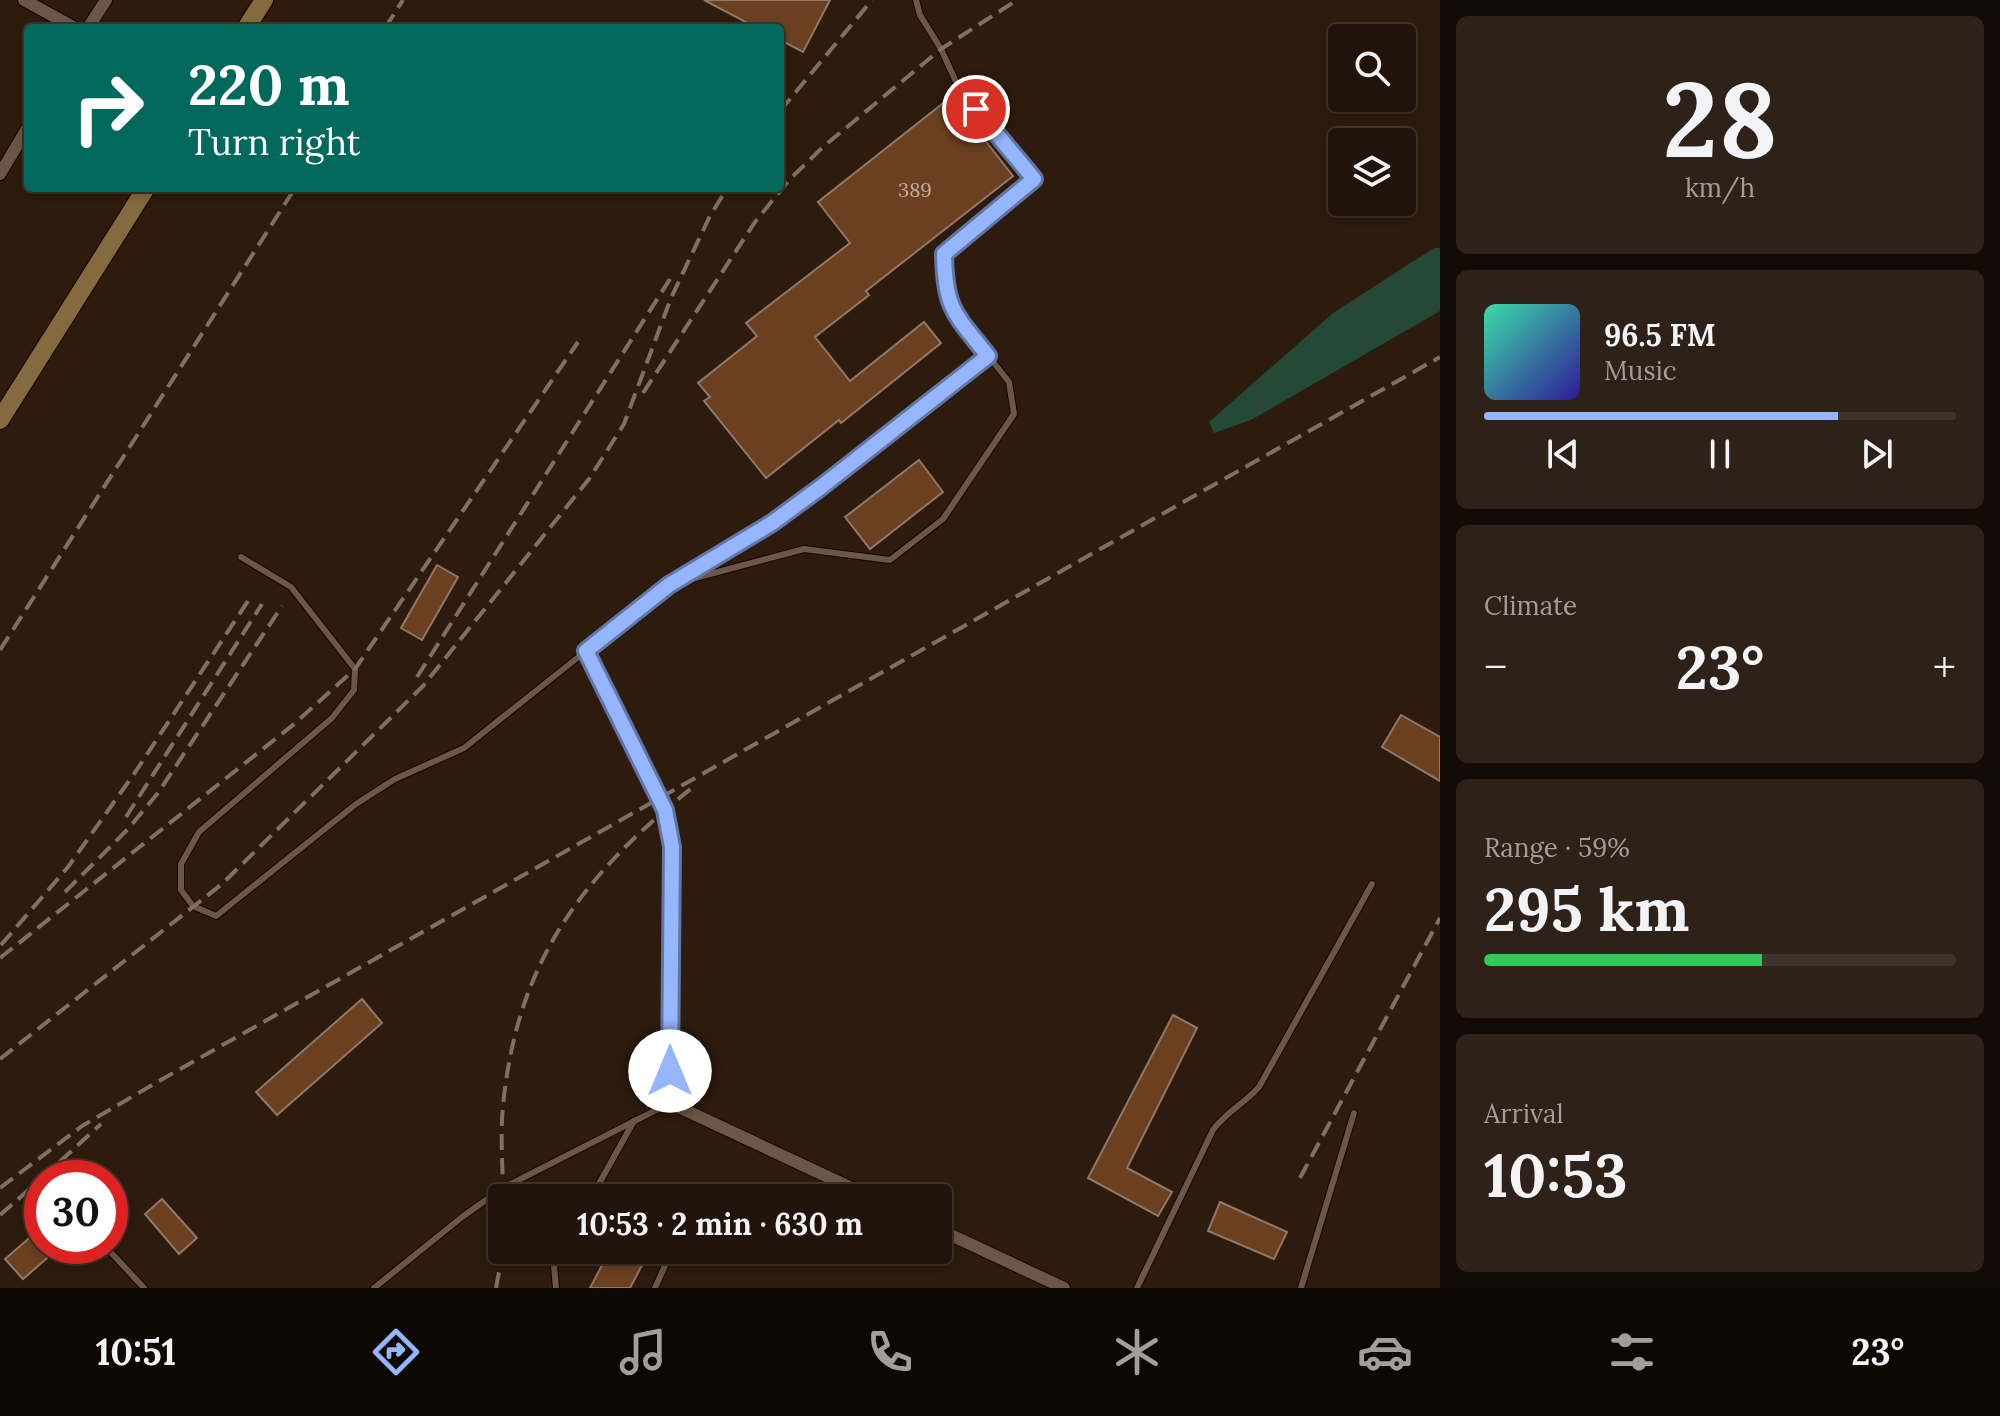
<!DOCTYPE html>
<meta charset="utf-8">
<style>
:root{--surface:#22140a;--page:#2e2118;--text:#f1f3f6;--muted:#a29e9c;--line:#3f332b;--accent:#95b6fd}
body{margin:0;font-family:Lora,serif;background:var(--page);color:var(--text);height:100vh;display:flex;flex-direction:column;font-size:30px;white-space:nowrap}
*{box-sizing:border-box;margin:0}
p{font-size:26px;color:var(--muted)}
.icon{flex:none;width:44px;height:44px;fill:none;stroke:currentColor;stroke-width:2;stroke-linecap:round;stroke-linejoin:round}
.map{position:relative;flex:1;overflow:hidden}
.sheet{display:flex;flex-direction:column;gap:16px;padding:16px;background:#130b06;width:560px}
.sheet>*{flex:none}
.banner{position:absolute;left:24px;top:24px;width:760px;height:168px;border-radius:8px;box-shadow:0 4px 12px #0003,0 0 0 2px var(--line);background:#00695c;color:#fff;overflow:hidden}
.controls{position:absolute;left:1328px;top:24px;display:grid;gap:16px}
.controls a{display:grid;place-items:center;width:88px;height:88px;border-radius:8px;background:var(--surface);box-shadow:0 4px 12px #0003,0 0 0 2px var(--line);font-size:40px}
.speed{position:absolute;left:24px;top:1160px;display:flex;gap:16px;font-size:40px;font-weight:700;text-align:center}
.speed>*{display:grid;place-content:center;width:104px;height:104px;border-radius:50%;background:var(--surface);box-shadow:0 4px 12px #0003,0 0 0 2px var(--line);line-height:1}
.speed .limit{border:12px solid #d22;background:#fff;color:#111}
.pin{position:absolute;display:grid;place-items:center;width:68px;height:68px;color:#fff;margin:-34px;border:4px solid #fff;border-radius:50%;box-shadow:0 2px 8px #0007}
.me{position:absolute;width:88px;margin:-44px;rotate:0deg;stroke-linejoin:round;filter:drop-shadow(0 0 6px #0008)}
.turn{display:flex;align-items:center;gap:28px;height:168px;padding:0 32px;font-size:36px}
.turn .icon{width:104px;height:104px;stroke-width:2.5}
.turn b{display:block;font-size:56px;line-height:68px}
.big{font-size:60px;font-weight:700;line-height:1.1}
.sheet .tile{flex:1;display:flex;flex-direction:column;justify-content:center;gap:12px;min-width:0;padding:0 28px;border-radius:12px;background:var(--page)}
.sheet .dial{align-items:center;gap:0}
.dial b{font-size:104px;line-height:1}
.song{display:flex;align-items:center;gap:24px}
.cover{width:96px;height:96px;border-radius:12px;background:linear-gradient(135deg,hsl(160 70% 55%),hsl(250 70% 35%))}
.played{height:8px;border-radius:4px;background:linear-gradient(90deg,var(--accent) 75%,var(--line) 75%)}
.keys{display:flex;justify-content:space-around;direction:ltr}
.heat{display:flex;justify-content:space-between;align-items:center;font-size:44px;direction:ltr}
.charge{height:12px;border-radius:6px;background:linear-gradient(90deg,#34c759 59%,var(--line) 0)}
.trip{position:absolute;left:488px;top:1184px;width:464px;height:80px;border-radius:8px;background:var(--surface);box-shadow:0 4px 12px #0003,0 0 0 2px var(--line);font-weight:700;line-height:80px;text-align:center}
.dock{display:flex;height:128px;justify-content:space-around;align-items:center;background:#0e0804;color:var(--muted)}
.dock .icon{width:56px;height:56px}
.dock .on{color:var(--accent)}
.dock b{font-size:36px;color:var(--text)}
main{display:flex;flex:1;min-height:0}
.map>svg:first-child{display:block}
</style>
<main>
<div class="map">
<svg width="1440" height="1288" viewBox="0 0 1440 1288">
<rect width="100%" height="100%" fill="#2d1b0d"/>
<path fill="#254937" d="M1434,248H1440V311L1251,420L1214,433L1209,422L1333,313Z"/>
<g fill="#6a4021" stroke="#907868" stroke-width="2">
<path d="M704,0H830L803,52L780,40V28H757Z"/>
<path d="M951,97L1013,176L866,291L869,295L815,337L850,381L924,322L941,343L841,423L839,420L766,478L704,401L710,397L698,383L757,336L746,323L850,243L818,202Z"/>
<path d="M919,460L943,492L870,549L845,517Z"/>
<path d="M437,565L458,577L422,640L401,628Z"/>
<path d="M1401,715L1440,737V781L1382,747Z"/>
<path d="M362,999L382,1023L277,1115L256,1092Z"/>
<path d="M1173,1015L1197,1028L1127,1168L1172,1192L1158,1216L1088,1178Z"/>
<path d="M162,1199L197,1238L179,1254L145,1214Z"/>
<path d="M1220,1202L1287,1232L1274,1259L1208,1231Z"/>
<path d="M42,1227V1246H61L23,1279L5,1259Z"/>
<path d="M610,1250H650L630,1288H590Z"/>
</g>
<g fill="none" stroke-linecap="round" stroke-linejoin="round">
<defs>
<g id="lane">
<path d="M241,557L291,587L355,669L354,690L332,718L199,832L181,864V890L193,906L216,916L356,804L395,779L464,748L586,651"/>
<path d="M684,581L804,549L890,560L943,519L1014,414L1009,382L953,311L944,290V254L1034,179L958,86L941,49L920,15L916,0"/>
<path d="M591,1198L634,1121"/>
<path d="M105,1246L144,1288"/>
<path d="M374,1288L462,1217L503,1188L670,1103"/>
<path d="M556,1288L554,1266L563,1250"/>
<path d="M655,1288L668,1259"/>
<path d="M1137,1288L1213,1130C1226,1112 1244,1104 1259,1087L1372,884"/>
<path d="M1301,1288L1354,1113"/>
</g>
<g id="street">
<path d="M24,0L75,28"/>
<path d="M88,28L106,0"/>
<path d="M0,174L28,127"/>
<path d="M873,1198L670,1103L672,847L661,796L586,651L669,585L772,523L821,487L988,356"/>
<path d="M938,1229L1064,1288"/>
</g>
<g id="secondary">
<path d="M246,28L264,0"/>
<path d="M0,420L146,188"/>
</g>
</defs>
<use href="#lane" stroke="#150500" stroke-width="8"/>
<use href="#street" stroke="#150500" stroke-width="14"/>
<use href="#secondary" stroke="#150500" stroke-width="20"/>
<use href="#lane" stroke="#6c5647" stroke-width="6"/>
<use href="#street" stroke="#6c5647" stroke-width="12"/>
<use href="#secondary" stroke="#846a3e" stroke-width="18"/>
<g stroke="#807064" stroke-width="4" stroke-dasharray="16 8" stroke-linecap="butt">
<path d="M385,28L403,0"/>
<path d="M780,111L872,0"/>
<path d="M643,393L755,222L790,179L823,147L941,49L1017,0"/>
<path d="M0,650L295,188"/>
<path d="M417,677L670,279"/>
<path d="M126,817L262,604"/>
<path d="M65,892L128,829L158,793L282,606"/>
<path d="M1,945L68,867L136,771L248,601"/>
<path d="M0,958L293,725L355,669L578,342"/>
<path d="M0,1059L222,884L423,686L589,479L624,424L671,298L709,218L727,188"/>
<path d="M42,1178L101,1124"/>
<path d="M1300,1178L1440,918"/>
<path d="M0,1188L82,1126L159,1081L1440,357"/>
<path d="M503,1198C503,1168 500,1136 503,1106C517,961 582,876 693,787"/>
<path d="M0,1215L42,1178"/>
<path d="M496,1288L501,1261L502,1223"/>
</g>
</g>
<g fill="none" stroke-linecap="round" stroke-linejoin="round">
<defs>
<path id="route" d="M670,1071L672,847L665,810L586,651L669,585L772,523L821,487L988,356C955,314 945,310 944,254L1034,179L976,109"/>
</defs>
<use href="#route" stroke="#6176a4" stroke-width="20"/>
<use href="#route" stroke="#95b6fd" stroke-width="14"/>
</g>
<g text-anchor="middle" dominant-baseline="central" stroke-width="8" stroke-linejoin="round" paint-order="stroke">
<g font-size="20" fill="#c2aea0">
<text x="915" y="189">389</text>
</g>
</g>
</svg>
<div class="controls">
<a><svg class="icon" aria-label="search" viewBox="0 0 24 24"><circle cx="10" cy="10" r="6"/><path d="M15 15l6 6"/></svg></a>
<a><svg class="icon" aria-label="layers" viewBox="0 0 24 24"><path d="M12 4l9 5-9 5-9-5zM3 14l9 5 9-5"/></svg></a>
</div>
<div class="speed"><div class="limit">30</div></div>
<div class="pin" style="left:976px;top:109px;background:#d93025"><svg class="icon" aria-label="arrive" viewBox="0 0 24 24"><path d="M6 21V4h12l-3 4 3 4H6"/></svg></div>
<svg class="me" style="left:670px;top:1071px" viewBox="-20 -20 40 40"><circle r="19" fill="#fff"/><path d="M0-13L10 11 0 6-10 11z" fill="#95b6fd"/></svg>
<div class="trip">10:53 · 2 min · 630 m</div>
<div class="banner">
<div class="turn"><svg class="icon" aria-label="right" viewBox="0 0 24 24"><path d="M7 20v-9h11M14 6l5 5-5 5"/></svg><div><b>220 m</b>Turn right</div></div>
</div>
</div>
<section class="sheet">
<div class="tile dial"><b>28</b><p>km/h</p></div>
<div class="tile">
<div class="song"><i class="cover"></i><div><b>96.5 FM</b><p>Music</p></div></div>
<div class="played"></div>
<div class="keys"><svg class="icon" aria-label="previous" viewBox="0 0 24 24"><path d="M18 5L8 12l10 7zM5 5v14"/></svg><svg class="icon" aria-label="pause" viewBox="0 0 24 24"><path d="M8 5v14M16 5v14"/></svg><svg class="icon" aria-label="next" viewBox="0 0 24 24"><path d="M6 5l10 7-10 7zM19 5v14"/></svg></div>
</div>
<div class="tile"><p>Climate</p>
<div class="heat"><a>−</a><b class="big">23°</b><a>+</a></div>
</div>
<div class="tile"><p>Range · 59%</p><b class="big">295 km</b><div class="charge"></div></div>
<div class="tile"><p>Arrival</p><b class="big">10:53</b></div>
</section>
</main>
<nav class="dock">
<b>10:51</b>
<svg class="icon on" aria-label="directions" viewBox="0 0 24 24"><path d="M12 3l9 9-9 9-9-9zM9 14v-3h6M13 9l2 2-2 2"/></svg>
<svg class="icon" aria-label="music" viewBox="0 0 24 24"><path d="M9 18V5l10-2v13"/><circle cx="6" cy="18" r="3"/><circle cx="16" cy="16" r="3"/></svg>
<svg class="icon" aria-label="phone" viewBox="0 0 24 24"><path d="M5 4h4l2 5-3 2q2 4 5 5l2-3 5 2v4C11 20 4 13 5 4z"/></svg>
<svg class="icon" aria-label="climate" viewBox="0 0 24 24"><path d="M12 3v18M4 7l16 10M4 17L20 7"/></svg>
<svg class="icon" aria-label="car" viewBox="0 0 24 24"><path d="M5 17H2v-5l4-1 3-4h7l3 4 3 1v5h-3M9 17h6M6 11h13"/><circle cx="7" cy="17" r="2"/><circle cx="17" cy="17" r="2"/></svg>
<svg class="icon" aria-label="filters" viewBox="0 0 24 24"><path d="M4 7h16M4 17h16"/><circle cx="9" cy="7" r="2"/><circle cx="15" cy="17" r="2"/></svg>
<b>23°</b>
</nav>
